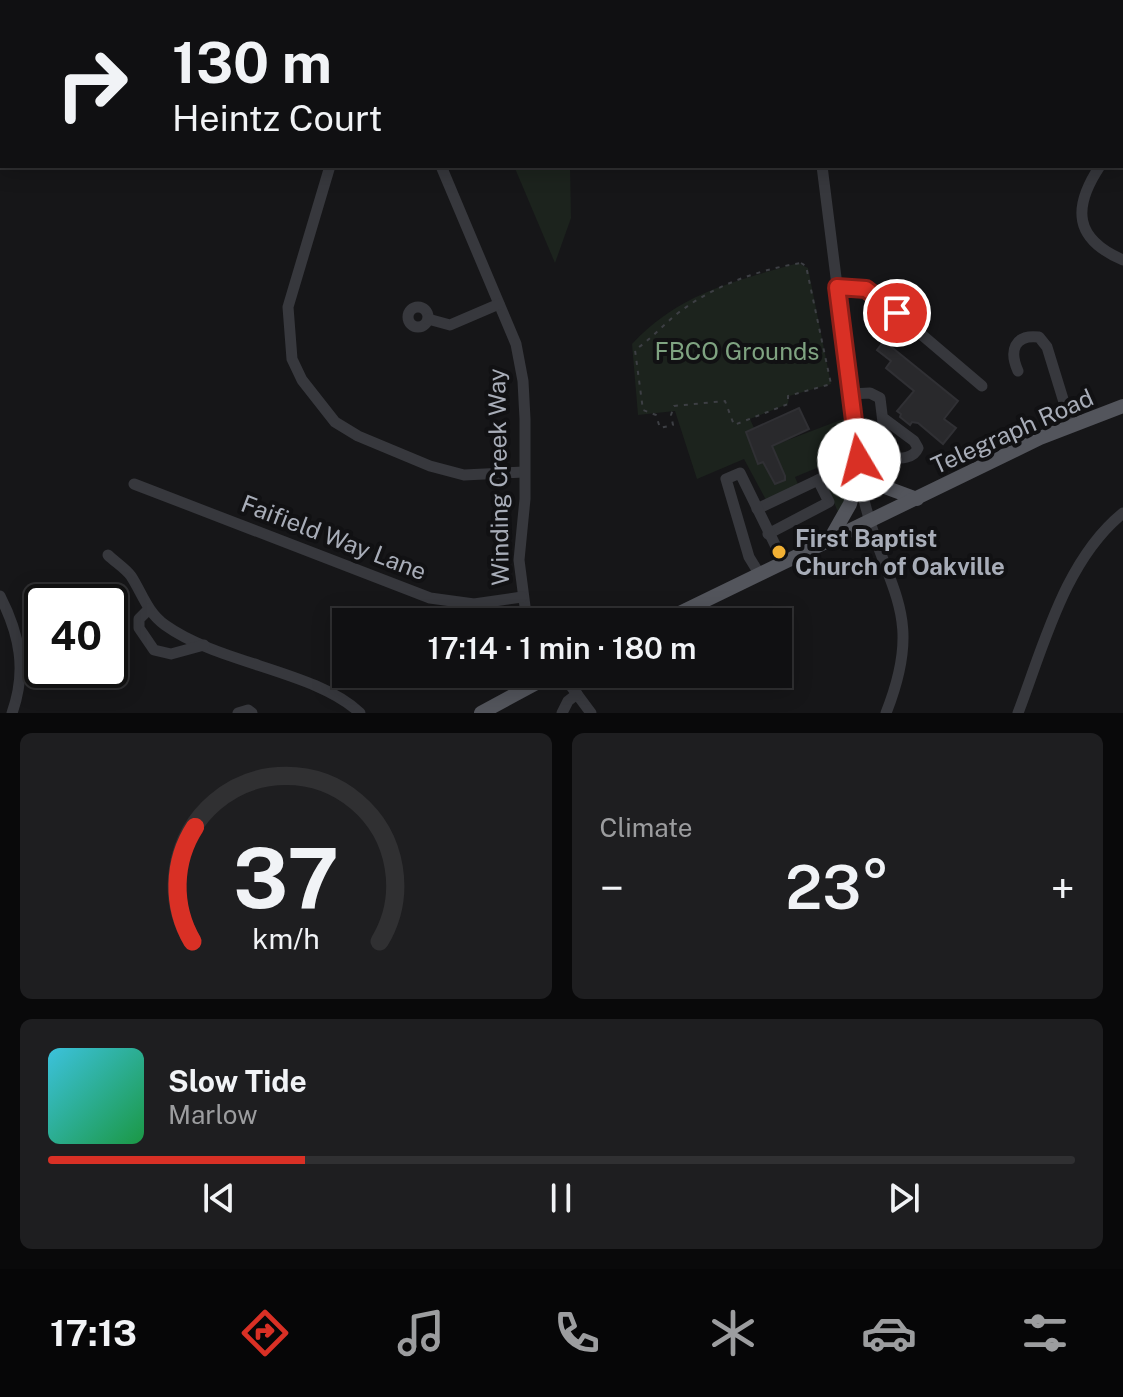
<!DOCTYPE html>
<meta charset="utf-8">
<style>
:root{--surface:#101012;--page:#1e1e20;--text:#f1f3f6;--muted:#9c9d9f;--line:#303032;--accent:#d93025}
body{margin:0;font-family:"Public Sans",sans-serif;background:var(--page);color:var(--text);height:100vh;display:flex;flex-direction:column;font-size:30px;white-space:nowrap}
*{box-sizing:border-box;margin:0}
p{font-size:26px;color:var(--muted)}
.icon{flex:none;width:44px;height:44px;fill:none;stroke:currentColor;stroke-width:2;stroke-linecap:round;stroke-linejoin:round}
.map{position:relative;height:713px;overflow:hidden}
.side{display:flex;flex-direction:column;gap:20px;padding:20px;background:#09090a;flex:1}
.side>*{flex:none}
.guide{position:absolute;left:0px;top:0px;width:1124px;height:168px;box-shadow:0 4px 20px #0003,0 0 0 2px var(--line);background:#101012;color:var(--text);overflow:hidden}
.speed{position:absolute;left:24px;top:584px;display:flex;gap:16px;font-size:40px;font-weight:700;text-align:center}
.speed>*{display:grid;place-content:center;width:104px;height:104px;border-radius:50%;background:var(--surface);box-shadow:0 4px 20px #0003,0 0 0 2px var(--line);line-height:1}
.speed .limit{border:4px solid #111;border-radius:12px;background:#fff;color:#111}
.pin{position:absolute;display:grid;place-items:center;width:68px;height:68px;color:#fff;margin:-34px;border:4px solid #fff;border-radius:50%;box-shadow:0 2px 8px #0007}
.me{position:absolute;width:88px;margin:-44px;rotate:352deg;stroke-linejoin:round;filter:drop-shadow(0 0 6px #0008)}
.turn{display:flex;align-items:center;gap:28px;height:168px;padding:0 40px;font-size:36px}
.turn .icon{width:104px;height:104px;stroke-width:2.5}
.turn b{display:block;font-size:56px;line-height:68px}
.big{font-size:60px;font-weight:600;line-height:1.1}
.side .widget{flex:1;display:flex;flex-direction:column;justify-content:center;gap:12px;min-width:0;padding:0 28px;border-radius:12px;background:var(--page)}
.side .dial{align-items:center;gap:0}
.dial svg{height:208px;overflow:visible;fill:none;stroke:var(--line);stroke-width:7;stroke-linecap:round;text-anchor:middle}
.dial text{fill:var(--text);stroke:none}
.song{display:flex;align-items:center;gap:24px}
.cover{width:96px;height:96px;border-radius:12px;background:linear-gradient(135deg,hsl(190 70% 55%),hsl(140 70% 35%))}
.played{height:8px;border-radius:4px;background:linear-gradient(90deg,var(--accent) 25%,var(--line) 25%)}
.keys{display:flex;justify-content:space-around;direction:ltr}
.heat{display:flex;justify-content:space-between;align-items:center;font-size:44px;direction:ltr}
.side .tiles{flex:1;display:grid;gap:20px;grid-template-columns:1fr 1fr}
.widget:last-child{grid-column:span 2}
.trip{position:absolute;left:332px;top:608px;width:460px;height:80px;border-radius:0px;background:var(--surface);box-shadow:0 4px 20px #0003,0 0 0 2px var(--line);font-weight:600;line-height:80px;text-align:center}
.tabs{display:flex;height:128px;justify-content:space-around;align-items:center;background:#060607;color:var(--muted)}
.tabs .icon{width:56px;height:56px}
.tabs .active{color:var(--accent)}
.tabs b{font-size:36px;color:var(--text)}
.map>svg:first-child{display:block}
</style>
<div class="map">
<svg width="1123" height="713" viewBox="0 0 1123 713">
<rect width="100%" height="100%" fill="#161618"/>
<g fill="#1c231d">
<path d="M514,166H570L571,218L555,263Z"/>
<path d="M798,263L808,268L831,384L789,396L788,404L750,419L754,428L747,432L758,464L763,462L776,484L785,480V476L772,446L846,418C849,450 858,485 838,512L819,467L795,477L799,487L766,500L744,459L697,479L675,411L638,415L632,344C681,292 733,282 798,263Z"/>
</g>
<g fill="#29292c" stroke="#303034" stroke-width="2">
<path d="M884,341L958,401L944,419L956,428L943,444L918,423L912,422L910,425L900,417L901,414L897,411L914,391L886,368L891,361L877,350Z"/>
<path d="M799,408L809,429L772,446L785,476V480L775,484L763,462L758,464L746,432Z"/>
</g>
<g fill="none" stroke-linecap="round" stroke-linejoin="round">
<path stroke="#3d3f44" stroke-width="2" stroke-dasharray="4 6" stroke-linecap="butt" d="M801,263L806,266L831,384L788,396V404L734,425L725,401L674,406L671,415L673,425L660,428L656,415L643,410L635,350C651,339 663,325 678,313C713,286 757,270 801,263Z"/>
<g stroke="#37383d" stroke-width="11">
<path d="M815,2L816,0"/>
<path d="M1122,69H1123"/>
<path d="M1122,129L1123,127"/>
<path d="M330,166L288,307L292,359L302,380L335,422L358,436L430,466L464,475L524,472"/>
<path d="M441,166L516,344L523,381L525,419V499L519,560L527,622"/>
<path d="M822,166L864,500C886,592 926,612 886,713"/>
<path d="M1100,166C1072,208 1074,239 1123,260"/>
<path d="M837,287L866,289L875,295L982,386"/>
<circle cx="418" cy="317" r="10"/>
<path d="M428,319L450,325L499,304"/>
<path d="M1018,371C1009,351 1014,334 1039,337L1047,347L1071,425"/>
<path d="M850,394L870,393L880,398L886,447L891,456C900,460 914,458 918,448L914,441L883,418"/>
<path d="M818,480L859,460"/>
<path d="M134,484L430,598L474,604L522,597"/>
<path d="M757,509L818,480L829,502L768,534"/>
<path d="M108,555C115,562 125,568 131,576C142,593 147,612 165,625C219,664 316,671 360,713"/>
<path d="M760,575L749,557L726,479L740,473L784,563"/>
<path d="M0,596C20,635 27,671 12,713"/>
<path d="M149,609L139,619V628L154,650L171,654L204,645"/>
<path d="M562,674L591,713"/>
<path d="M238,713L248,710L252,713"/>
<path d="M562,713L568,701L577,694"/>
<path d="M1018,713C1044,645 1065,560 1123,513"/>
</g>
<g stroke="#53555c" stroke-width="14">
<path d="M860,467L882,486L917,499"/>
<path d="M829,541L850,504L860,467"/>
<path d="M661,622L1040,438L1123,406"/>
<path d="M481,713L553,674"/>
</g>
</g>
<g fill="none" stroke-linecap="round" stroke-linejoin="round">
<defs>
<path id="route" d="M859,460L837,287L866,289L897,313"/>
</defs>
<use href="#route" stroke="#8d1f18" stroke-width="20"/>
<use href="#route" stroke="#d93025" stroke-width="14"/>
</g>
<circle fill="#f2b134" stroke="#111113" stroke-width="3" cx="779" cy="552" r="8"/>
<g text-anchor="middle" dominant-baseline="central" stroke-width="8" stroke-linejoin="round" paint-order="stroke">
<g font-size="24" fill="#7fa381" stroke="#111113">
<text x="737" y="351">FBCO Grounds</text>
</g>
<g font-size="24" fill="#a8adb8" stroke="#111113">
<text transform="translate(1012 431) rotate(-24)">Telegraph Road</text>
<text transform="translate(498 477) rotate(-91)">Winding Creek Way</text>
<text transform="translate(334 537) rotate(21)">Faifield Way Lane</text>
</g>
<g font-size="24" font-weight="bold" fill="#a8adb8" stroke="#111113" text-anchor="start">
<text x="795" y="538">First Baptist<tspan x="795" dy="28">Church of Oakville</tspan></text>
</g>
</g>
</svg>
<div class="speed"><div class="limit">40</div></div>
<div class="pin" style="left:897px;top:313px;background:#d93025"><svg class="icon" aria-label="arrive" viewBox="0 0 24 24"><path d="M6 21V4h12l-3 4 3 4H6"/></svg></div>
<svg class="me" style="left:859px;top:460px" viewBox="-20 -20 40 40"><circle r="19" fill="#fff"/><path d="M0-13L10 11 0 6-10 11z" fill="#d93025"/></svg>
<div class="trip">17:14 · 1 min · 180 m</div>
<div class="guide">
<div class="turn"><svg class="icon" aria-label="right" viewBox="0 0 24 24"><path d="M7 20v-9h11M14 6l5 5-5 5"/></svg><div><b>130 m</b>Heintz Court</div></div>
</div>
</div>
<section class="side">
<div class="tiles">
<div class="widget dial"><svg viewBox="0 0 100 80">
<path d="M14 69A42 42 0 1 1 86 69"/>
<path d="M14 69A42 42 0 0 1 15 25" stroke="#d93025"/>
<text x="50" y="56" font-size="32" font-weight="700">37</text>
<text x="50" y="72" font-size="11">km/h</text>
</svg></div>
<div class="widget"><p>Climate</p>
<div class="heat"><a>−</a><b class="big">23°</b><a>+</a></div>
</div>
<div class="widget">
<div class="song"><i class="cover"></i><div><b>Slow Tide</b><p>Marlow</p></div></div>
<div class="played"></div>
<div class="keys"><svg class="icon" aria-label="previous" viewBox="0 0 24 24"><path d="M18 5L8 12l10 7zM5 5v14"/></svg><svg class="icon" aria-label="pause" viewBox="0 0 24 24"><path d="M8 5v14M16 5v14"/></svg><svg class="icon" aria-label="next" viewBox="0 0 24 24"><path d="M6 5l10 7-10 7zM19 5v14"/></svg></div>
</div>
</div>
</section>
<nav class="tabs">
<b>17:13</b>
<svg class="icon active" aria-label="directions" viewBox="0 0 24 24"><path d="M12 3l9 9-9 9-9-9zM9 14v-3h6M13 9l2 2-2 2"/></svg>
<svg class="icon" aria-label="music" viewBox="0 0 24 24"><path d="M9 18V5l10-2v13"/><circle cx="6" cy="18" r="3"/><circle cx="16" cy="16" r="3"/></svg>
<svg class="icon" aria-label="phone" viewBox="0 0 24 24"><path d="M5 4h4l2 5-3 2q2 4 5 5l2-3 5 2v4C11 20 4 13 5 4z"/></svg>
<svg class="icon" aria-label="climate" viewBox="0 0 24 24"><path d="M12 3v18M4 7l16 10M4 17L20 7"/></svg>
<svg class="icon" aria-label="car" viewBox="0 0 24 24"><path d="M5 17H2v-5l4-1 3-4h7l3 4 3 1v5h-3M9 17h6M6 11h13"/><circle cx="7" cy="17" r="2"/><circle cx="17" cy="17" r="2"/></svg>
<svg class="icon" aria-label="filters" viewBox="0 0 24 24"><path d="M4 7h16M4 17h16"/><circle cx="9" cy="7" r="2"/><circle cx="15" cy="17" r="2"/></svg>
</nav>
